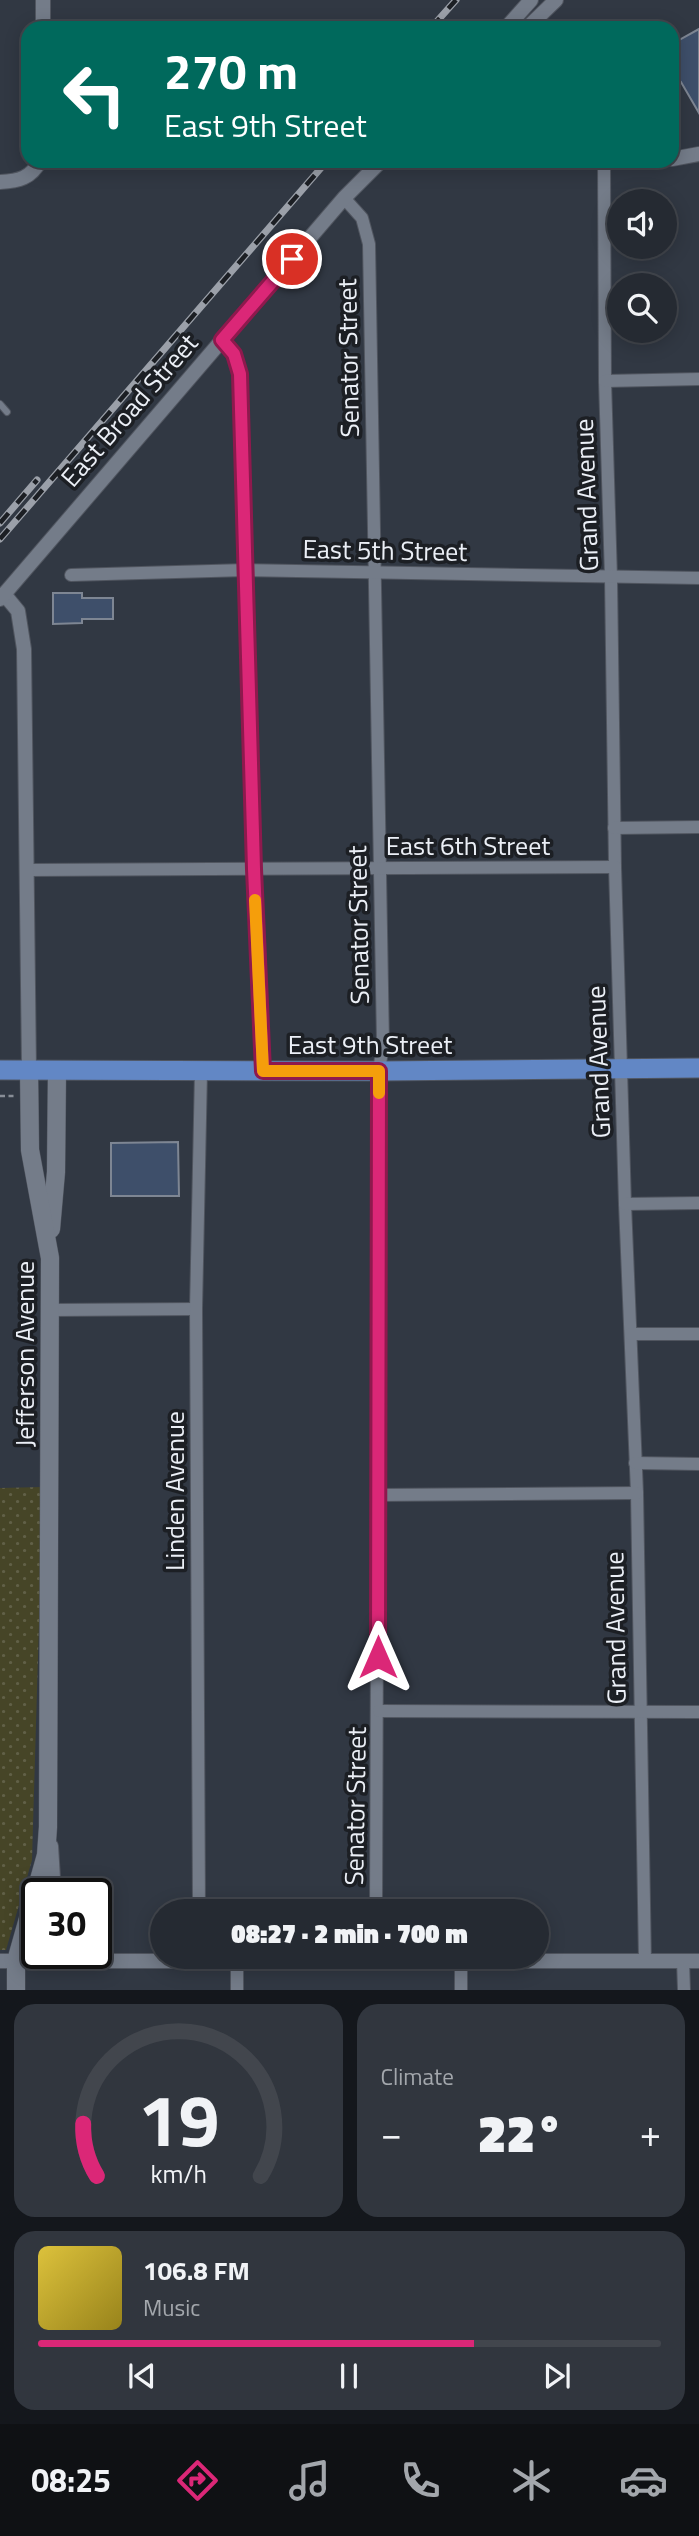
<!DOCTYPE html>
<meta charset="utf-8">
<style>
:root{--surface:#252a32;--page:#31363e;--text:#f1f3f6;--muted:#a3a7ac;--line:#42464d;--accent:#db2777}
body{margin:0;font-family:"Titillium Web",sans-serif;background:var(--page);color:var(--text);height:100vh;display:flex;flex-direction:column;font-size:26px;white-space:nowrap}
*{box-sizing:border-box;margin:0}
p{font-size:23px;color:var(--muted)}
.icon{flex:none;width:38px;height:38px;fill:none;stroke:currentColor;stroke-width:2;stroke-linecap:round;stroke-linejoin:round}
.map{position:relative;height:1990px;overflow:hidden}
.panel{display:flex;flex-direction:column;gap:14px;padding:14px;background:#14171c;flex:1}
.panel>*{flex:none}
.guide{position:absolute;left:21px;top:21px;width:658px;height:147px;border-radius:21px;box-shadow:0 4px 18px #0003,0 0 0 2px var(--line);background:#00695c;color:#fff;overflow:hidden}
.tools{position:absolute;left:607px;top:189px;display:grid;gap:14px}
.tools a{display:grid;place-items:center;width:70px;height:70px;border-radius:50%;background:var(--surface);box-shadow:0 4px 18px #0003,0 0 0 2px var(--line);font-size:35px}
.speed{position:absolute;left:21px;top:1878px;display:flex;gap:14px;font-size:35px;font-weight:700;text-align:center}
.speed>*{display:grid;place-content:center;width:91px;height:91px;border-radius:50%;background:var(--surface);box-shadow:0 4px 18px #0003,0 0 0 2px var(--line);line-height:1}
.speed .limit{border:4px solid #111;border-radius:10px;background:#fff;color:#111}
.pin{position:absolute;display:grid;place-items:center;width:60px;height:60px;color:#fff;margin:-30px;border:4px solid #fff;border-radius:50%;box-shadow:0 2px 7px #0007}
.me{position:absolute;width:77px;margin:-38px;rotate:0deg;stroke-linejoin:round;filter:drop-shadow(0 0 5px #0008)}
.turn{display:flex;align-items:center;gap:24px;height:147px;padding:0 28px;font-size:32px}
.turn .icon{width:91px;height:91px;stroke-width:2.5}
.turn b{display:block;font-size:49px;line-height:60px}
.big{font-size:52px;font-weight:800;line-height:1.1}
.panel .tile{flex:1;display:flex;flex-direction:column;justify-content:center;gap:10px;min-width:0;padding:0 24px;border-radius:21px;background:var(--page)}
.panel .dial{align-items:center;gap:0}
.dial svg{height:182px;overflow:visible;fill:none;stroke:var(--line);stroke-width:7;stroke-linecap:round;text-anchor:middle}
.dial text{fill:var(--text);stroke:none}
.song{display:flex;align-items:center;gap:21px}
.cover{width:84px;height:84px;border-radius:10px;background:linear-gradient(135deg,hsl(50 70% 55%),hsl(50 70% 35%))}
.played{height:7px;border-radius:4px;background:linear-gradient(90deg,var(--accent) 70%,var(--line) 70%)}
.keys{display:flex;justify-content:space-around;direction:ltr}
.heat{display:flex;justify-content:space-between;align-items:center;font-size:38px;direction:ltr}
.panel .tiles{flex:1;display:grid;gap:14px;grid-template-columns:1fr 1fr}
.tile:last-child{grid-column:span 2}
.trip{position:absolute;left:150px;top:1899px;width:399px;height:70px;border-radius:35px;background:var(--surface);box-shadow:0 4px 18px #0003,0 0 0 2px var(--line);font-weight:800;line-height:70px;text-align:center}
.tab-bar{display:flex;height:112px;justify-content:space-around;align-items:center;background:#0f1114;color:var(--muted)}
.tab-bar .icon{width:49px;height:49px}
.tab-bar .selected{color:var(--accent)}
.tab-bar b{font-size:32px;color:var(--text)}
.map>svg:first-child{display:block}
</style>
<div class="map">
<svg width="699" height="1990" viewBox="0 0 699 1990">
<defs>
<pattern id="park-dots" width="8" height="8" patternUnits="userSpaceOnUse" patternTransform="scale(1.75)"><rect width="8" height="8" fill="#464527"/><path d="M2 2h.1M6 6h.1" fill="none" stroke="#616047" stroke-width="1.8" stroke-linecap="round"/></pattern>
</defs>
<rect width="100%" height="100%" fill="#313843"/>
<path fill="url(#park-dots)" d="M43,1487L32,1860L6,1950H0V1488Z"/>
<g fill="#3e4f6a" stroke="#7e8693" stroke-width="2">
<path d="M699,29V113L681,82L677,84L672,74V44Z"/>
<path d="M53,593H82V598H113V619H82V623L53,624Z"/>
<path d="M178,1142L179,1196H111V1143Z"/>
</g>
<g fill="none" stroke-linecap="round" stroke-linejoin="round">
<defs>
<path id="service" d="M0,404L7,412"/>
<g id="minor">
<path d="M604,161L605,381L611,578L615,867L625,1204L637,1493L645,1962"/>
<path d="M344,198L362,218L369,244L383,1044L379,1071L376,1911"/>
<path d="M222,340L234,354L240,374L254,869L263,1071"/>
<path d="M605,381L699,379"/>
<path d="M71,575L246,570L699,578"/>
<path d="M614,828L699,827"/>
<path d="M28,870L615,867"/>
<path d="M625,1204L699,1203"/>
<path d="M51,1310L196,1309"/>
<path d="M631,1334H699"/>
<path d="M635,1463L699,1464"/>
<path d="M377,1495L637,1493"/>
<path d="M379,1711L699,1712"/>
<path d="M199,1911L196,1309L201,1071"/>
<path d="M683,1961L684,1990"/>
<path d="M237,1962V1990"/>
<path d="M461,1990V1960"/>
</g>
<g id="tertiary">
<path d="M43,28V0"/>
<path d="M506,28L531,0"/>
<path d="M527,28L556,0"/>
<path d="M672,159L699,154"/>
<path d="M0,182C19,181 31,178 40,161"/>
<path d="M4,594L18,611L24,649L29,1070"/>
<path d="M0,599L344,198L381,161"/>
<path d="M51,1846L54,1894"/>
<path d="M0,1961H699"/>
</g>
<g id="secondary">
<path d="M51,1229L56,1172L57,1070"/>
<path d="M16,1990V1961L46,1855L48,1827L50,1258L30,1150L29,1070"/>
</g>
<path id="primary" d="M0,1070L379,1071L699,1068"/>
</defs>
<use href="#service" stroke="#50555f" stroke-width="8"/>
<use href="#minor" stroke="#50555f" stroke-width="14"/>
<use href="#tertiary" stroke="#50555f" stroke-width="16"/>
<use href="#secondary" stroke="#50555f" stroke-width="19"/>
<use href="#primary" stroke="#50555f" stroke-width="21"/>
<path stroke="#888d96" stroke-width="2.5" stroke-dasharray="5 3.5" stroke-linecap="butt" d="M0,1096H14"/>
<use href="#service" stroke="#747c89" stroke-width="6"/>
<use href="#minor" stroke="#747c89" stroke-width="12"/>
<use href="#tertiary" stroke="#747c89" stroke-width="14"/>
<use href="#secondary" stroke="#747c89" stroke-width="18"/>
<use href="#primary" stroke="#6287c5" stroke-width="19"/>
<defs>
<g id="rail">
<path d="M431,28L456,0"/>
<path d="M0,523L37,480"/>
<path d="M0,539L327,161"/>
</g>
</defs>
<use href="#rail" stroke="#9ba0a9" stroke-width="7"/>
<use href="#rail" stroke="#1c1f24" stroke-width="4.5" stroke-dasharray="13" stroke-linecap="butt"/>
</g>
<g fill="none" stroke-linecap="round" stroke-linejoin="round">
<defs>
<path id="route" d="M292,259L222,340L234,354L240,374L254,869L263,1071H379L378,1657"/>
</defs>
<use href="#route" stroke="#8e194d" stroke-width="18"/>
<use href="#route" stroke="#db2777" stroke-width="12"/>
<path stroke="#f59e0b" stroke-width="12" d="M255,900L263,1071H379V1093"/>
</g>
<g text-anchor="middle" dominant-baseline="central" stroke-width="7" stroke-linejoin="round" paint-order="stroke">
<g font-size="26" fill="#ebeff6" stroke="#1c1f24">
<text transform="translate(348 358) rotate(-91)">Senator Street</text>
<text transform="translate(129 410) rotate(-49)">East Broad Street</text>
<text transform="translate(586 495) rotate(-92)">Grand Avenue</text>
<text transform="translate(385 550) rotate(1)">East 5th Street</text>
<text x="468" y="845">East 6th Street</text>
<text transform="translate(358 925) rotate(-91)">Senator Street</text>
<text x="370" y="1044">East 9th Street</text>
<text transform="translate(598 1062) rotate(-92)">Grand Avenue</text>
<text transform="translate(24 1354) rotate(-90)">Jefferson Avenue</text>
<text transform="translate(174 1491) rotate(-90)">Linden Avenue</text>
<text transform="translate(615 1628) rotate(-91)">Grand Avenue</text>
<text transform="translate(355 1806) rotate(-89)">Senator Street</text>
</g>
</g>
</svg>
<div class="tools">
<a><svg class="icon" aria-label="sound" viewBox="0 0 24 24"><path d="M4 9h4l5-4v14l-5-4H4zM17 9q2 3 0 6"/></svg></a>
<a><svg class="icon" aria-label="search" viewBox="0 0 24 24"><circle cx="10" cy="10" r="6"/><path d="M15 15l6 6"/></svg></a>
</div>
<div class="speed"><div class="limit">30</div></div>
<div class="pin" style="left:292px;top:259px;background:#d93025"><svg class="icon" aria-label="arrive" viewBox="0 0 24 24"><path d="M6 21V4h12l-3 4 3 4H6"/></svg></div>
<svg class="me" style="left:378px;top:1657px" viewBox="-20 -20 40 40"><path d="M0-17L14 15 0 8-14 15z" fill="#db2777" stroke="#fff" stroke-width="4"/></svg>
<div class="trip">08:27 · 2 min · 700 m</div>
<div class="guide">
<div class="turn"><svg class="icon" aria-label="left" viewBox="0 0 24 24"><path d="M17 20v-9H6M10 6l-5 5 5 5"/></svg><div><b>270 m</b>East 9th Street</div></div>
</div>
</div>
<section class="panel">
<div class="tiles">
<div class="tile dial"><svg viewBox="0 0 100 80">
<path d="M14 69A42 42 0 1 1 86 69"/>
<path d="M14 69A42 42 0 0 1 8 46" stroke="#db2777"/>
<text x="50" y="56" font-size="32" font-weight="700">19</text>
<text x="50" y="72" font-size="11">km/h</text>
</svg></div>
<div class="tile"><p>Climate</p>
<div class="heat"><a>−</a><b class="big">22°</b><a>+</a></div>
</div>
<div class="tile">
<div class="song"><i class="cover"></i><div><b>106.8 FM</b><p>Music</p></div></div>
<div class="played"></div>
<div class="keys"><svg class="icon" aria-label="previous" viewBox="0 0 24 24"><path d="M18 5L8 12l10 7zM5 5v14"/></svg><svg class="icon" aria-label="pause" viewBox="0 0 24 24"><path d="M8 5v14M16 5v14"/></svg><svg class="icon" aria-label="next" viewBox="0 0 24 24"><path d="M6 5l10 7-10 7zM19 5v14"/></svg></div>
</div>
</div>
</section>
<nav class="tab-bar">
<b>08:25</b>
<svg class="icon selected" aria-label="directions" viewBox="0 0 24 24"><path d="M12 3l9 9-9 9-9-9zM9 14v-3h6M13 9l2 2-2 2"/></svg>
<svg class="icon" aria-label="music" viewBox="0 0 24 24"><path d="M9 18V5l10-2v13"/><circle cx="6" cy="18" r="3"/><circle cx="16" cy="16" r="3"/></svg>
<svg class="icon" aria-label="phone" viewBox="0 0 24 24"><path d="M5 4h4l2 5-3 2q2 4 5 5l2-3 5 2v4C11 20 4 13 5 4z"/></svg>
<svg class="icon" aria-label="climate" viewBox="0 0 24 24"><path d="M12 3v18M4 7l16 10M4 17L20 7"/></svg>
<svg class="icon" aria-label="car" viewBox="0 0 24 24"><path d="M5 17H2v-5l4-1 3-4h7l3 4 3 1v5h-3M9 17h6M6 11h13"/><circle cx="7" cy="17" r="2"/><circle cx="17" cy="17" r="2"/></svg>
</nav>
